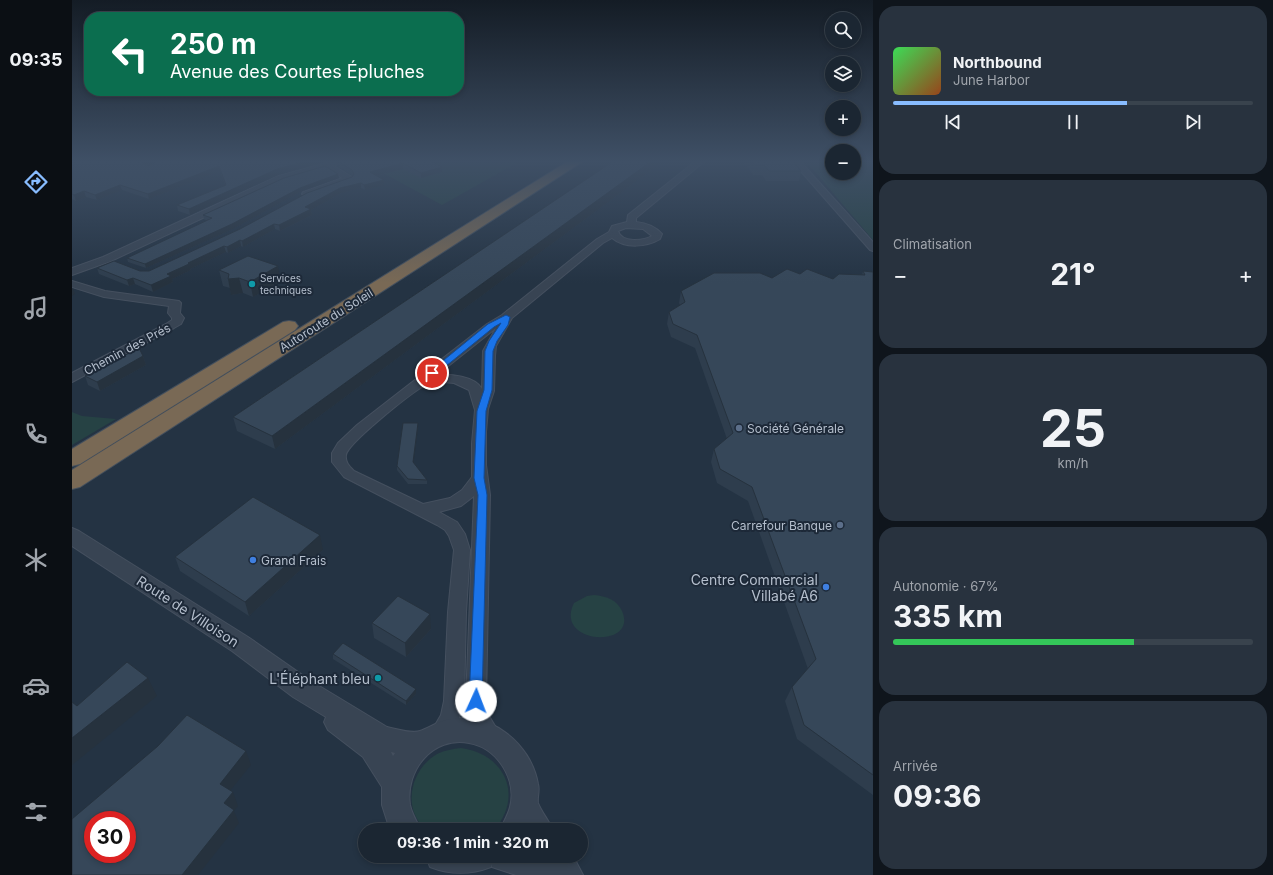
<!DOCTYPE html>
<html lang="fr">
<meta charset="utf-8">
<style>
:root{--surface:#1b2632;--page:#28323e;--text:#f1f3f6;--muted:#a0a5ac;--line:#39434d;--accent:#88bcff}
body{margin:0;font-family:Inter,sans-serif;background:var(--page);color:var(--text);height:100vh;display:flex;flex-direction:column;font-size:15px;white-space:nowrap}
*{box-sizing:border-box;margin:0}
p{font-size:13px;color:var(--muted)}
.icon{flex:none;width:22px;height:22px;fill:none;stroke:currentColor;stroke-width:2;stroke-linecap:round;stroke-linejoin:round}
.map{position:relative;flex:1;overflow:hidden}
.panel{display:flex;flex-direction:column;gap:6px;padding:6px;background:#0f151c;width:400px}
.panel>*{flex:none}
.top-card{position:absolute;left:12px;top:12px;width:380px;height:84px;border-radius:16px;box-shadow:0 2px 6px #0003,0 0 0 1px var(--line);background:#0b6e4f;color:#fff;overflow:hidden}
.fabs{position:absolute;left:753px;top:12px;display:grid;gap:8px}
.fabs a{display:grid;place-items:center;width:36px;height:36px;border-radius:50%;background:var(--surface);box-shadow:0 2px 6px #0003,0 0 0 1px var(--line);font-size:20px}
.speed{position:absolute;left:12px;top:811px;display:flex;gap:8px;font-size:20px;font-weight:700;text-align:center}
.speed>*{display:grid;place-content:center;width:52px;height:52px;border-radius:50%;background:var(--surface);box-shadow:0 2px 6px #0003,0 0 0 1px var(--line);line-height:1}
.speed .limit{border:6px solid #d22;background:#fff;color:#111}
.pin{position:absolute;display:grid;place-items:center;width:34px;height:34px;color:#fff;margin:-17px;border:2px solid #fff;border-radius:50%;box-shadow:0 1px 4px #0007}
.me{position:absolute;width:44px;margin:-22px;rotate:2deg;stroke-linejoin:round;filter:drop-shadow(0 0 3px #0008)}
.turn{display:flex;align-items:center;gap:14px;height:84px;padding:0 20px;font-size:18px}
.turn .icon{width:52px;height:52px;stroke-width:2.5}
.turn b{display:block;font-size:28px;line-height:34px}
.big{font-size:30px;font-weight:700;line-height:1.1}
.panel .widget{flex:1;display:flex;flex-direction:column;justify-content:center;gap:6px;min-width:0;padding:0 14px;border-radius:16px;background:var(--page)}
.panel .dial{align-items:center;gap:0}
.dial b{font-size:52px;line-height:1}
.song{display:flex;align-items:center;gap:12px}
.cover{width:48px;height:48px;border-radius:6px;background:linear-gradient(135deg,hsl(130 70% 55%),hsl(20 70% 35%))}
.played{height:4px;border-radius:2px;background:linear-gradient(90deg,var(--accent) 65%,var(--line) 65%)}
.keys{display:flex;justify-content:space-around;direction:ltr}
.heat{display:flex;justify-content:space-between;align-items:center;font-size:22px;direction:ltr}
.charge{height:6px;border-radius:3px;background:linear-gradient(90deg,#34c759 67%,var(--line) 0)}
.trip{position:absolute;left:286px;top:823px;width:230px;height:40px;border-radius:20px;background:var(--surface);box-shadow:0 2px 6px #0003,0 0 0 1px var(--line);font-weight:700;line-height:40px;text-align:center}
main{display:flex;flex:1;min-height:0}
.dock{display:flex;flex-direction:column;width:72px;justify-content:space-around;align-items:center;background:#0b0f14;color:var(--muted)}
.dock .icon{width:28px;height:28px}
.dock .current{color:var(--accent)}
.dock b{font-size:18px;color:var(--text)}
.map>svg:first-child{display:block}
</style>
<main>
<nav class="dock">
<b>09:35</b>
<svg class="icon current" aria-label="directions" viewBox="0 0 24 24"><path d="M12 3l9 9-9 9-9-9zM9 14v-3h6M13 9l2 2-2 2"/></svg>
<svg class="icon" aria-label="music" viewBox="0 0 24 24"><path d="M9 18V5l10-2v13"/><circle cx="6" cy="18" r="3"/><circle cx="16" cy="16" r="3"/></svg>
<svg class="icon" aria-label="phone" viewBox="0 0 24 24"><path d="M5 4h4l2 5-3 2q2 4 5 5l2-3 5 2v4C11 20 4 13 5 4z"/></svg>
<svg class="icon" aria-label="climate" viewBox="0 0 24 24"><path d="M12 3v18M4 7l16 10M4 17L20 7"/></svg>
<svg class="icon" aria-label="car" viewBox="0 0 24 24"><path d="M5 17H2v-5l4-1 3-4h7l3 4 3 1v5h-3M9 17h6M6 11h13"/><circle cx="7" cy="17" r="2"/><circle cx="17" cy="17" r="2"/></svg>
<svg class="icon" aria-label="filters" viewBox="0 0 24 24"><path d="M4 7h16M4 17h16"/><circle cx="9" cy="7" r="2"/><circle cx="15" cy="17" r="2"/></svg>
</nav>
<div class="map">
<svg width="801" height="875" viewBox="0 0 801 875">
<rect width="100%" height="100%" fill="#243343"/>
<g fill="#264244">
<path d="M287,160H450L370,205Z"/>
<path d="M733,160H760V173H782V160H801V240Z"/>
<path d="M0,412L10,416L44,419L0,445Z"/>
<path d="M522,595C534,596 545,600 550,611C567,649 481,645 502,603L515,596Z"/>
<path d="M389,748C433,754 452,796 422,830H354C329,808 339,769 365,754C373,750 381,749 389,748Z"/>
</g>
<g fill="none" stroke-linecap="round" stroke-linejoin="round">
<defs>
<g id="minor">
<path d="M265,160H278L262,166L280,177L281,179L280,181L234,197L230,194L231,192L270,178L254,168L212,180L39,261L0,275V268L31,257L206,176Z"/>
<path d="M625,160H634L564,218V222C574,223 583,226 590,234L588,239C575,247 553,249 540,238L531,243L440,318L424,346L423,356L422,391L416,409L414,432V465L418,495L414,701L417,716L429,736L426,743L419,745C402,739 398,717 394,701L402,496L389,506L367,512L385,522L393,534L398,550L394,612L392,701L385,724L375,741L368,743L361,741L358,734L369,715L372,701L376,612L382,550L377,536L373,530L365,525L272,477L260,462V453L266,443L285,425L415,324L430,315L525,239L537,232L540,226L555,222L556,215ZM554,228L571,229L580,236C571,241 550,243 546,231ZM424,328L411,351L410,389C403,376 378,374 365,375ZM371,382L382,383L397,390L403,410L400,443V477L390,490L378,498L351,504L282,471C277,466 273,462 274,455C276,443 337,395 350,387C356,384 365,383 371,382Z"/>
<path d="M719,160H727L801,242V251L798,250Z"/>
<path d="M0,281L33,291L107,301L109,303L108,313L112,318L109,324L102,328L0,382V373L94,324L100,320V318L96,313L97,306L32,297L0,287Z"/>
</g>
<g id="tertiary">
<path d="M0,528L7,531L176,637L239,681L315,727C325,729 339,734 348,731C357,728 365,722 374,720C417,709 459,743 466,784C468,790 465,797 466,803C469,811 477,821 481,830H428C431,823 436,815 438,807C445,780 426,748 397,743C361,736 333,770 338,805C340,814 345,822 349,830H318L310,805V787L291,757L256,730L252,722L254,717L221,697L160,651L0,546ZM319,752L323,753L321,756Z"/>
<path d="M354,856H501L511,875H444L420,867V864L419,867C398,875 379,875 358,867Z"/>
</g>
<g id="motorway">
<path d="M498,160H513L8,487L0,489V470Z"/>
<path d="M217,321L223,322L226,326L223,330L8,464L0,466V449L211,322Z"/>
</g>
</defs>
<use href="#minor" stroke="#45505f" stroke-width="2"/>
<use href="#tertiary" stroke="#45505f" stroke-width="2"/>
<use href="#motorway" stroke="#434f5d" stroke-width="2"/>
<use href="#minor" fill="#384453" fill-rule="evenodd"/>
<use href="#tertiary" fill="#384453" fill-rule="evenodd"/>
<use href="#motorway" fill="#796955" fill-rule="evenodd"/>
</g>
<g fill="#2e3d4d">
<path d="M0,160L75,165H79L81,164L74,160H259L206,175L118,215L106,211L105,205L153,185L148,171L77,199L50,190L25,200L14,197L4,201L0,199Z"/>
<path d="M267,160H362L359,161L370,172L349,178L331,169L305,176L312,185L293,190L289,188L269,193L239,210L240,215L208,231L203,229L171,247L169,246L156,253L154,252L118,269L119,270L100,279L101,282L81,292L63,284L57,286L27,274L25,268L68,271H77L280,177L281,176L265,166V161Z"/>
<path d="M414,160H437L429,164Z"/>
<path d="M543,160H593L203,449L165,431L161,417Z"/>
<path d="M670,160H720L729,171L727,181H694L690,175H681Z"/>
<path d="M267,178L228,192L161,229L74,268L56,262L55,258L135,221L132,219L131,215Z"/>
<path d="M147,270L209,282L181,297L171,293L159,295L158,288L151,286Z"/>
<path d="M791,271L801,272V795L725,739L713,701L720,687L736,669L676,501L645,483L639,462L642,449L655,439L623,348L599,337L595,324L597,312L608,305L607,303L609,291L728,274L761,279L790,275Z"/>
<path d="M71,356L74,365L28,391L16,385L13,376Z"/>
<path d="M346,423V428L341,463L355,480V484H336L325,470V466Z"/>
<path d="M251,550L177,616L108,571L103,557Z"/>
<path d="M300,623L359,629L334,657L302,638Z"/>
<path d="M261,654L344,694L334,705L261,659Z"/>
</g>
<g fill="#26323e">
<path d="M239,160H259L206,175L118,215L117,209L205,169Z"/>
<path d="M429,160H437L429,164Z"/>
<path d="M581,160H593L203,449L200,436Z"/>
<path d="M331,163V169L299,177L298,172Z"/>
<path d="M147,166L148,171L77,199L76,194Z"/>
<path d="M370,167V172L349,178V173Z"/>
<path d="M266,174L267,178L228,192L161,229L74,268L73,264L228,188Z"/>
<path d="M312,180V185L293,190L292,185Z"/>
<path d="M289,183V188L269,193L239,210L240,215L208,231L207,225L233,207L268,188Z"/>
<path d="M48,185L50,190L25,200L23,195Z"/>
<path d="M12,191L14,197L4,201L2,195Z"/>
<path d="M202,224L203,229L171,247L170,241Z"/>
<path d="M168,240L169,246L156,253L155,247Z"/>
<path d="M152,246L154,252L118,269L119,270L100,279L101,282L81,292L79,285L95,274L116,263Z"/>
<path d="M206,266L209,282L181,297L178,282Z"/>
<path d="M61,278L63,284L57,286L55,280Z"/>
<path d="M167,278L171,293L159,295L156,279Z"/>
<path d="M1,288L3,294L0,296V289Z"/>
<path d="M71,356L74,365L28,391L25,382Z"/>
<path d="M346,423V428L341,467V462Z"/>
<path d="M248,535L251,550L177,616L173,602Z"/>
<path d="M358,614L359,629L334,657L333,643Z"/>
<path d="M76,678L85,696L0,765V738Z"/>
<path d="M344,689V694L334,705V701Z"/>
<path d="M174,751L179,765L153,797L148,784Z"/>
<path d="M161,792L166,806L162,811L167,823L126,875H110L152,803Z"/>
</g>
<g fill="#364759" stroke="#26323e" fill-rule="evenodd">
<path d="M0,160H66L75,165H79L84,162L83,160H239L205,169L117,209L105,205L154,185L147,166L76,194L48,185L23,195L12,191L2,195L0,194Z"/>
<path d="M267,160H357L370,167L349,173L331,163L298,172L312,180L292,185L289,183L268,188L233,207L239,209L207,225L202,224L170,241L168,240L155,247L152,246L116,263L117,264L95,274L99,276L79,285L61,278L55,280L25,268L42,261L68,271H77L168,229L235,193L280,177L282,174L280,170L265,161Z"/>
<path d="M543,160H581L200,436L161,417Z"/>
<path d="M679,160H720L729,171H697L692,165H683Z"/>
<path d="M253,166L266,174L228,188L160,224L73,264L55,258L140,218L131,215L212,178Z"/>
<path d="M176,256L206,266L178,282L167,278L156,279L157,274L147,270Z"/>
<path d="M715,269L728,274L735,269L761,279L767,274L793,275L791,271L801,272V775L732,725L720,687L744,659L680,487L648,469L642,449L661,433L625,335L601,324L597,312L613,302L609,291L642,273H688L700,278Z"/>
<path d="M67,348L71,356L25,382L13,376Z"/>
<path d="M331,423H346L341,462L355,480L336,479L325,466Z"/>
<path d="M181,497L248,535L173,602L103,557Z"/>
<path d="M326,596L358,614L333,643L300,623Z"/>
<path d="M271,643L344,689L334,701L261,654Z"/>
<path d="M55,662L76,678L0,738V702L5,706Z"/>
<path d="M115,715L174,751L148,784L161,792L152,803L162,810L110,875H0V819L86,746ZM21,820H55V854H21Z"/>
</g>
<linearGradient id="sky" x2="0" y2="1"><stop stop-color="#141c25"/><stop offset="0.57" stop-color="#3f5066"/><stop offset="1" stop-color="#3f5066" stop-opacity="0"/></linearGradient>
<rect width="801" height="283" fill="url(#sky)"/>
<path fill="#1a73e8" stroke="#114b97" d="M434,315L438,317L436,325L425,341L421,351L420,390L414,411L412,478L415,495L410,701L408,705L404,707L399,705L397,701L406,495L402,478L405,411L412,390L413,351L417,341L429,323L422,327L363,375H357L356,373L416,324Z"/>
<g fill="#0f9aa8" stroke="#1d2938" stroke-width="1.5">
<circle cx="180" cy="284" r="4"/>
<circle cx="306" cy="678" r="4"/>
</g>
<g fill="#5c6f8a" stroke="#1d2938" stroke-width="1.5">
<circle cx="667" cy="428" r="4"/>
<circle cx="768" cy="525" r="4"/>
</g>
<g fill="#3f7fe0" stroke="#1d2938" stroke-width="1.5">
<circle cx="181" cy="560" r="4"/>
<circle cx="754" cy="587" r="4"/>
</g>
<g text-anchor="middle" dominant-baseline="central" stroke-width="4" stroke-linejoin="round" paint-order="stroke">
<g font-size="10" fill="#b5bfcd" stroke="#1d2938" text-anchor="start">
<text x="188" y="278">Services<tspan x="188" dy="12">techniques</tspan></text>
</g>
<g font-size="12" fill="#b5bfcd" stroke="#1d2938">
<text transform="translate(254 320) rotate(-32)">Autoroute du Soleil</text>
<text transform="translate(55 349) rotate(-28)">Chemin des Prés</text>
</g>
<g font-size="12" fill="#b5bfcd" stroke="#1d2938" text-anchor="start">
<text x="675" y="428">Société Générale</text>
<text x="760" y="525" text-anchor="end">Carrefour Banque</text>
<text x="189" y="560">Grand Frais</text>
</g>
<g font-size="14" fill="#b5bfcd" stroke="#1d2938" text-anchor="end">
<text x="746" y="579">Centre Commercial<tspan x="746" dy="16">Villabé A6</tspan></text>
<text x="298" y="678">L'Éléphant bleu</text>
</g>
<g font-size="14" fill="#b5bfcd" stroke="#1d2938">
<text transform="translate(116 611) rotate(33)">Route de Villoison</text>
</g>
</g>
</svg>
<div class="fabs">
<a><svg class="icon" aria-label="search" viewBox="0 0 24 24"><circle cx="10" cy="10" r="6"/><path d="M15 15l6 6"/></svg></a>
<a><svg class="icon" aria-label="layers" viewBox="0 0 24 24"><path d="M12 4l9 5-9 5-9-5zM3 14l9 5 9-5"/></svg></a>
<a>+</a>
<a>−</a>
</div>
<div class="speed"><div class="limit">30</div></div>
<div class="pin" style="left:360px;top:373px;background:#d93025"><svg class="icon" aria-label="arrive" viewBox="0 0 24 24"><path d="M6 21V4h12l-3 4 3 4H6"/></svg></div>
<svg class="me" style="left:404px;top:701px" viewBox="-20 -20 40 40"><circle r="19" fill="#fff"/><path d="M0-13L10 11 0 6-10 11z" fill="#1a73e8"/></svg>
<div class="trip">09:36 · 1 min · 320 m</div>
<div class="top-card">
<div class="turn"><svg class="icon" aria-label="left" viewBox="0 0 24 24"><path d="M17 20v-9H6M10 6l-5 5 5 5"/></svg><div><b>250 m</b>Avenue des Courtes Épluches</div></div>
</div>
</div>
<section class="panel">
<div class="widget">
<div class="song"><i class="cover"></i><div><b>Northbound</b><p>June Harbor</p></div></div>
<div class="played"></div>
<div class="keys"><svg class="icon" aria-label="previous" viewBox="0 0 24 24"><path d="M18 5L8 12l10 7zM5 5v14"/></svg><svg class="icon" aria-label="pause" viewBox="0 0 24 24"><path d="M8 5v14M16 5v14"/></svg><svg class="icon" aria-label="next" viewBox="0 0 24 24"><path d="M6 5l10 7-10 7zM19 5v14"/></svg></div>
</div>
<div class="widget"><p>Climatisation</p>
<div class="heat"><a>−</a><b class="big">21°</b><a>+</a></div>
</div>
<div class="widget dial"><b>25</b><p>km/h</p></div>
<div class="widget"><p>Autonomie · 67%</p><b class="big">335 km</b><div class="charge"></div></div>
<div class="widget"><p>Arrivée</p><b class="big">09:36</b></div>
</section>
</main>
